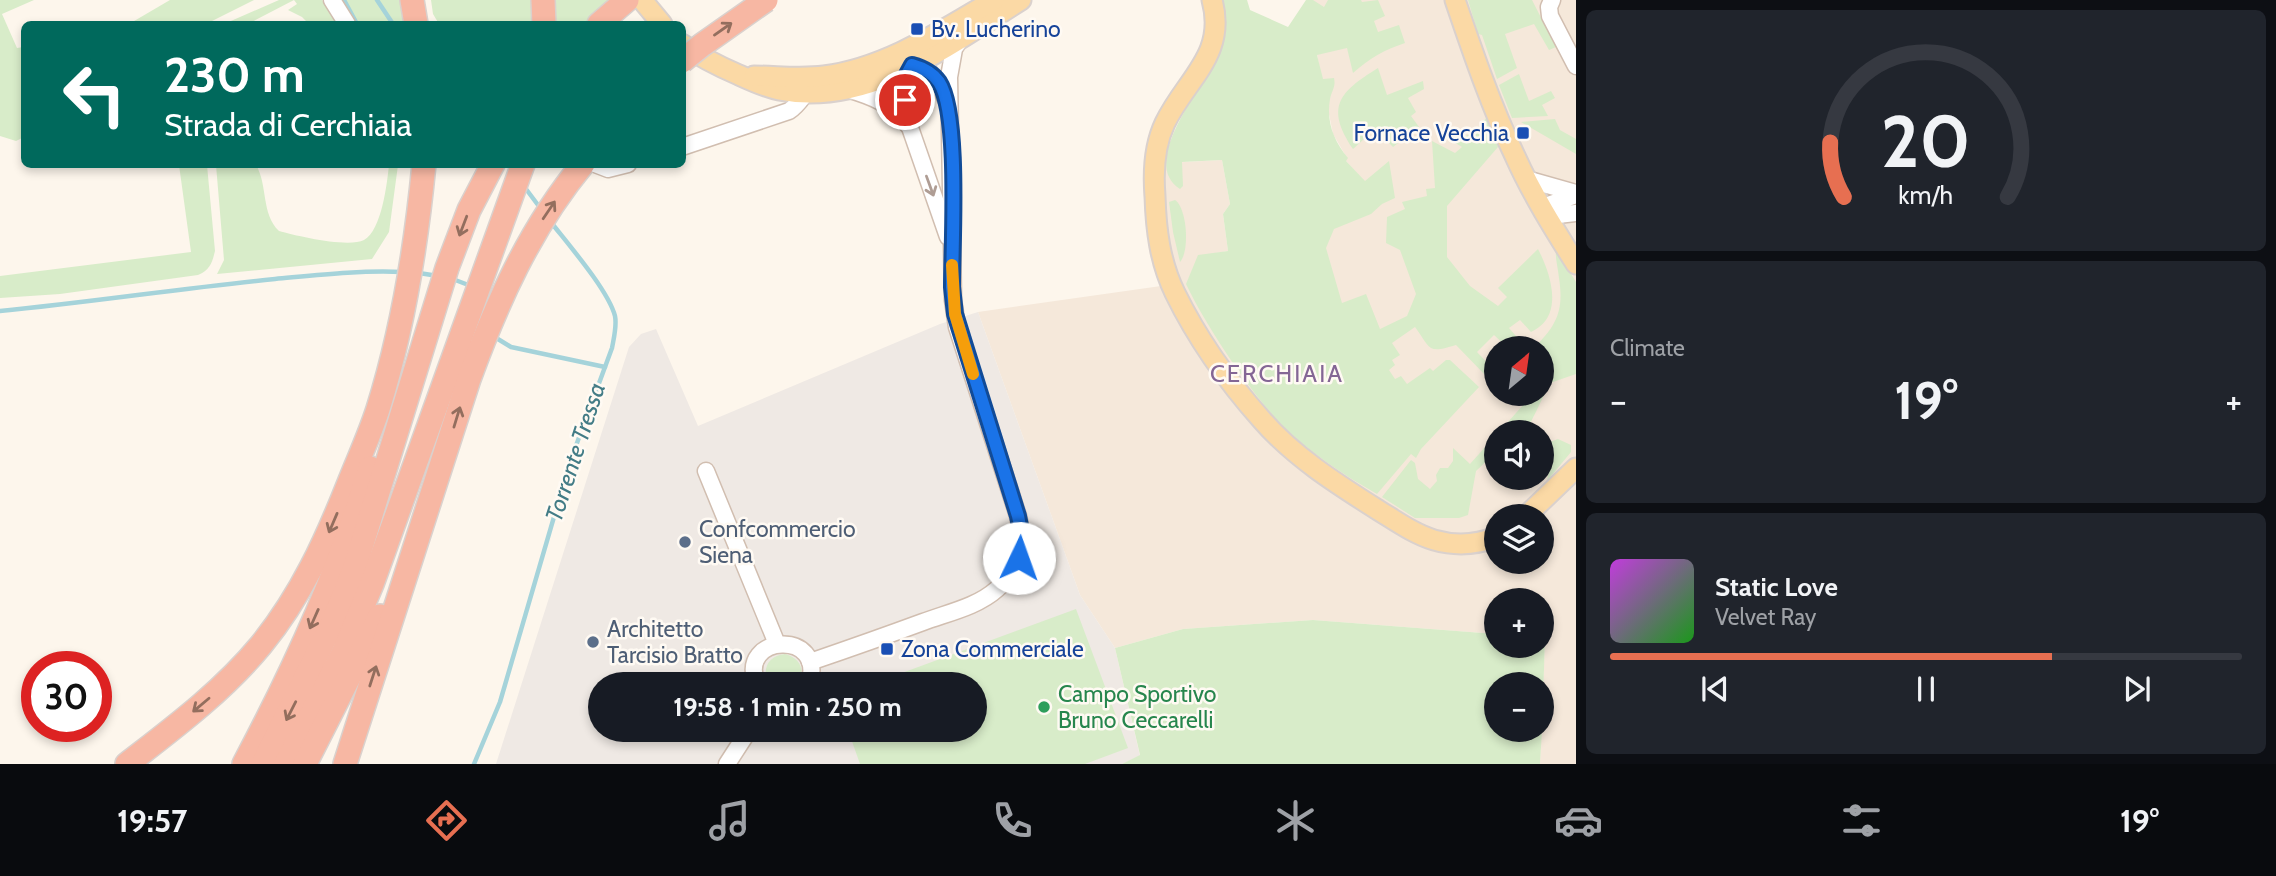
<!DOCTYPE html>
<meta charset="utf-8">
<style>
:root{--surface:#171b24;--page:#20242c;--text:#f1f3f6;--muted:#9ea1a6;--line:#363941;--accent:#e76f51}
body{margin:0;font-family:Cabin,sans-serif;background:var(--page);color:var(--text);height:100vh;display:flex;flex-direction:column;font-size:26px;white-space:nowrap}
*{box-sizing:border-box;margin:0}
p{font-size:23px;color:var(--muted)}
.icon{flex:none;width:38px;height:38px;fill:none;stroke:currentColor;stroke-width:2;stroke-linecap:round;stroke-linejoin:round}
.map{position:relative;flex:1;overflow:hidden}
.panel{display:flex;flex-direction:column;gap:10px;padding:10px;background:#0d0f14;width:700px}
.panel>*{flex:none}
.guide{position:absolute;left:21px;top:21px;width:665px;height:147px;border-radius:10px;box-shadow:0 4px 10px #0003;background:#00695c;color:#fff;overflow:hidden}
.needle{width:46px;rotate:29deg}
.controls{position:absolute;left:1484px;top:336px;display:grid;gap:14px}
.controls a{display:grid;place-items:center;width:70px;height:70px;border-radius:50%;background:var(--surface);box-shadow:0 4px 10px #0003;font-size:35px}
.speed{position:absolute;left:21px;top:651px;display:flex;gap:14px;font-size:35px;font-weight:700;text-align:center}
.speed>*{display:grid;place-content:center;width:91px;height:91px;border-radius:50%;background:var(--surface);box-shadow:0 4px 10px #0003;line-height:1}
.speed .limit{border:10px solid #d22;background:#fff;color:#111}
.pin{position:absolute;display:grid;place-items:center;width:60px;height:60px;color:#fff;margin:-30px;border:4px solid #fff;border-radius:50%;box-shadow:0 2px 7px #0007}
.me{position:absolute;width:77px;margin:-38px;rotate:3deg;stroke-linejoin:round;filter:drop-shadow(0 0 5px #0008)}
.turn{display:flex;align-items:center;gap:24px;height:147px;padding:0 28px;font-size:32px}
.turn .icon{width:91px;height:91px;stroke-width:2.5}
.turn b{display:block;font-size:49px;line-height:60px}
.big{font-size:52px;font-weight:800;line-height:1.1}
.panel .tile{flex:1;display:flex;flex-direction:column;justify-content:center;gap:10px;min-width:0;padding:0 24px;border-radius:10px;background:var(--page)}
.panel .dial{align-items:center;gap:0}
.dial svg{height:182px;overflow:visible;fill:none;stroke:var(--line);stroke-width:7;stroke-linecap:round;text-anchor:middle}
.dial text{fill:var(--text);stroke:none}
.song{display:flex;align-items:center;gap:21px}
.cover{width:84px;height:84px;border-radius:10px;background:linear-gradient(135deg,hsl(290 70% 55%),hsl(120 70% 35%))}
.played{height:7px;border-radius:4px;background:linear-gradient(90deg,var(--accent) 70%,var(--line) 70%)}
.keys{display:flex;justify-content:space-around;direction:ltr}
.heat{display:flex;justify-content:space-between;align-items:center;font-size:38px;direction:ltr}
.trip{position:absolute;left:588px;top:672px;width:399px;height:70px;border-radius:35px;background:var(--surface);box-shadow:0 4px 10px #0003;font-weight:800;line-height:70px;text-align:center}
.tabs{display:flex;height:112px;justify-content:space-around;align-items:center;background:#090b0e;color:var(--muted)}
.tabs .icon{width:49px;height:49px}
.tabs .on{color:var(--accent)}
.tabs b{font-size:32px;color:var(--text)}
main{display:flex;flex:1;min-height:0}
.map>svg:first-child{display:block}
</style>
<main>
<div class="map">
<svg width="1576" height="764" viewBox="0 0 1576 764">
<rect width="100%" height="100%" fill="#fdf6ec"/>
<path fill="#f5e8da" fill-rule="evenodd" d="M1306,0H1576V764H1540L1545,639L1542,638V600H1496V634L1313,620L1183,629L1115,648L1080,595L978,312L1161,286L1150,256L1143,189L1144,168L1167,163L1222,160L1230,204L1223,214L1228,251L1199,256L1188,280L1334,229L1364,181L1345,160L1347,158L1333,134ZM1496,348H1542V394H1496ZM1496,432H1542V478H1496ZM1496,516H1542V562H1496Z"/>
<path fill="#efe9e4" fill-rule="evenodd" d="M978,312L1080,595L1115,648L1140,756L1122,764H496L629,347L641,334L656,329L698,426L940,324ZM600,684H975V730H600Z"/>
<g fill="#d8ecc9">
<path d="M0,0H34L2,14L17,48L23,47L24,50V137L16,141L0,136Z"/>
<path d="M170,0H254L206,24H129Z"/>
<path d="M279,0H322L337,24H309L302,17L288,10L297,4L294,0L248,24H224Z"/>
<path d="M338,0H405L410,24H353Z"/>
<path d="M431,0H534L535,24H439L433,14Z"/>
<path d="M553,0H611L587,24H556Z"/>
<path d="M1220,0H1247L1250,10L1288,27L1306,0H1313L1324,7L1328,0H1361L1362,2L1378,0L1385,16L1374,21L1378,32L1399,25L1405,43C1384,50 1370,58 1353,73L1347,48L1317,55L1323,79L1334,78C1336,87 1332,90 1330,99C1326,122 1334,141 1348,158L1346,161L1365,181L1389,161L1395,198L1382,204L1371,214L1334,229L1326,248L1342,303L1366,294L1380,329L1407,316L1416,294L1400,250L1386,243L1387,217L1405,209L1402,202L1427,196L1426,189L1435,188L1432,141L1455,153L1462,147L1452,141C1469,137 1477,130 1487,117L1498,147L1447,206V257L1470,286L1498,306L1507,297L1498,288L1538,249C1551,274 1565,317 1531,332L1520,320L1509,328L1523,344L1518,348H1508L1494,335L1477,352L1495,371L1488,378L1456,345C1427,354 1431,349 1415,327L1392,343L1400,355L1392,360L1395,365L1389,370L1395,379L1401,376L1407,384L1430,368L1433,371L1446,360H1450L1479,387L1421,449L1416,458L1411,454L1377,494C1342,474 1307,451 1278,421C1247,387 1206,326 1186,284L1198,255L1228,251L1223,214L1230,204L1222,160L1182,162L1183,186L1180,189C1136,161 1209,82 1220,49C1226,32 1224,17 1220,0Z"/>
<path d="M1468,0H1532L1556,47L1549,50L1534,24L1505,34L1517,68L1497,79L1482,35L1478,34Z"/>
<path d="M1378,68L1387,95L1423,81L1424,89L1408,98L1416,112L1411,116L1419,127L1393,147L1375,129L1353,149C1325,107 1339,92 1378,68Z"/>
<path d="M1519,74L1529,101L1551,91L1555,98L1542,105L1548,116L1512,118L1499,85Z"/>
<path d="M1555,119L1560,130L1576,139V154L1521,122Z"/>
<path d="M179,165H207L215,251C212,263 210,270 198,275L60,294L0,298V276L191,252Z"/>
<path d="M216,165H256C268,185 261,214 279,231C297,236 348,248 364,240C382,230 387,183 389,165H398L389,232L372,259L217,274L224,260Z"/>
<path d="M1175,200C1187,208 1190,251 1180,262L1173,232L1169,202Z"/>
<path d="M1556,250L1576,282V374L1550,383L1526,432H1499L1533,394H1542V384L1551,374L1542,365V348H1534C1557,325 1564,311 1559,278C1558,268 1555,258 1556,250Z"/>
<path d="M1496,435V452L1476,471L1468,515L1459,518H1415L1382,497L1411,460L1415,463L1418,479L1430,489L1437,481L1436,475L1440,468H1448L1453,461V448L1470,464Z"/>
<path d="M1558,439L1571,445V452L1547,481L1550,464L1546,461L1547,443Z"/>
<path d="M1076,609L1128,748L1085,764H860L848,730H975V684H872Z"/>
<path d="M1313,620L1496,634V646H1542V638L1545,639L1542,729V684H1496V730H1542L1540,764H1122L1140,755L1115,648L1183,629Z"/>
<path d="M785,654C800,658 806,670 798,684H769C761,669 768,656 785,654Z"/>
</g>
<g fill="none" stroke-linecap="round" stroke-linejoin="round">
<g stroke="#a5d3da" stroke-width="4.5">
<path d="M344,0L357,24"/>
<path d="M377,0L393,24"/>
<path d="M523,185L541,209"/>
<path d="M419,273L438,276"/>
<path d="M450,278L471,286"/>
<path d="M0,311C92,302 183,288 275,279C318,275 360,270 403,272"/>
<path d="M493,336L511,347L605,367"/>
<path d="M474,764L500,702L570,462L612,348C614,337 617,326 615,316C608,290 568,244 550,221"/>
</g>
<defs>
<g id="minor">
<path d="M332,0L347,24"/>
<path d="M1552,0L1549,7L1550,16L1576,66"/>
<path d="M915,59L906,76V116L948,237"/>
<path d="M907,65C930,65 940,81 946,100"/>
<path d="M847,89C875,97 888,103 908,125"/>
<path d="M682,147L789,111C800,104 804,93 813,85"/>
<path d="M595,164L608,169L628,164"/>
<path d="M1526,179L1576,193"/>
<path d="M1576,195L1551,204L1544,212L1558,215L1576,213"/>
<path d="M706,471L777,644"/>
<path d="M810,662C848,649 885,636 923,622C947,613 977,607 997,589C1019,570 1025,543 1018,516L957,327L953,300L949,77L954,49L961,38"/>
<path d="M757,684C736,634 827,629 809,684"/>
<path d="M727,764L749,730"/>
</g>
<g id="major">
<path d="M642,0L662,24"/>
<path d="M1212,0C1227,55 1186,79 1165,123C1154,146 1153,171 1155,196C1156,230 1160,262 1175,293C1197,338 1229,383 1262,420C1294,457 1337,484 1378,510C1396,521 1414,534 1434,540C1455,546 1476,545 1496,537"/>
<path d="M1455,0C1473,53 1491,106 1515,156C1532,194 1554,229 1576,264"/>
<path d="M682,44C700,57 718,66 739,75C752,81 765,87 779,90C867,108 951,44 1021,0"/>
<path d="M754,76C777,76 801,79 824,76C886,68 941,31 994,0"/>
<path d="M1526,516L1576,468"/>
</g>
<g id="highway">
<path d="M412,0L416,24"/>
<path d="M543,0L544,24"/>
<path d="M599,24L627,0"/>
<path d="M127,764C175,727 223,691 261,645C301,596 326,541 349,483C359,458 370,434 378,409C403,329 416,248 424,164"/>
<path d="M244,764C294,670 340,571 370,468"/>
<path d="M263,764L333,622L354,570L447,268L469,210L493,164"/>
<path d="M286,764L344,651L372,584L523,164"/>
<path d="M305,764L380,616"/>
<path d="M345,764L469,379C497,302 530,228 583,164"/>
</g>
</defs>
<use href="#minor" stroke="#d1beb0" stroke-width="19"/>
<use href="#major" stroke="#dad1cd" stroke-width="23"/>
<use href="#highway" stroke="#dad1cd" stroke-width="26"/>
<use href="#minor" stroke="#fff" stroke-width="16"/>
<use href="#major" stroke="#fbd9a5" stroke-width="19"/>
<use href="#highway" stroke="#f7b7a3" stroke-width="23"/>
<defs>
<path id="highway-bridge" d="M682,61L702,45L766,0"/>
</defs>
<use href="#highway-bridge" stroke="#dad1cd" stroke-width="26" stroke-linecap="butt"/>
<use href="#highway-bridge" stroke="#f7b7a3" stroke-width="23"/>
</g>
<defs><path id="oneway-shaft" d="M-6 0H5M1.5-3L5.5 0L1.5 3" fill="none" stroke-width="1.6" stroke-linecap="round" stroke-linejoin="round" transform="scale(1.75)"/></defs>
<g stroke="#936e5e">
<use href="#oneway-shaft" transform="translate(723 29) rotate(-35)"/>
<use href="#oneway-shaft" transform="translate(549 210) rotate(-56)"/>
<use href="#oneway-shaft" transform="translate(463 226) rotate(111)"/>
<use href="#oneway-shaft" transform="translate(457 417) rotate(-73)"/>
<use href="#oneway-shaft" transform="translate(333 523) rotate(113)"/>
<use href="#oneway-shaft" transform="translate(314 619) rotate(114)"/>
<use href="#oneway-shaft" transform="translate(373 676) rotate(-72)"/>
<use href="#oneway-shaft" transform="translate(201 705) rotate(140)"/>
<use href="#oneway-shaft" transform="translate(291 711) rotate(117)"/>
</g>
<use stroke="#af9d94" href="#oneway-shaft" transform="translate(930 186) rotate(70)"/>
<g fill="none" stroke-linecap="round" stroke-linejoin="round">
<defs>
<path id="route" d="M905,100L906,76L912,65C923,68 932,72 939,82C960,114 952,244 952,287L955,314L1018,516L1022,536L1019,558"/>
</defs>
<use href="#route" stroke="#114b97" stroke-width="18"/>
<use href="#route" stroke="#1a73e8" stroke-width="12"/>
<path stroke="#f59e0b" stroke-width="12" d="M952,265L955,314L973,374"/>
</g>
<g fill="#1a4fb4" stroke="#fffaf3" stroke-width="2.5">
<rect x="910" y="22" width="14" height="14" rx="3.5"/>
<rect x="1516" y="126" width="14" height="14" rx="3.5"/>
<rect x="880" y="642" width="14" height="14" rx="3.5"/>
</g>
<g fill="#5c6f8a" stroke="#fffaf3" stroke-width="2.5">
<circle cx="685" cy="542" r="7"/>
<circle cx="593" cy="642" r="7"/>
</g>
<circle fill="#2e9e5b" stroke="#fffaf3" stroke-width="2.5" cx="1044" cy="707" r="7"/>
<g text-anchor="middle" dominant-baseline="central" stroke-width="5" stroke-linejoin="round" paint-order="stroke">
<g font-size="23" fill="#164399" stroke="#fffaf3" text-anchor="start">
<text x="931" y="29">Bv. Lucherino</text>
<text x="1509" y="133" text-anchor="end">Fornace Vecchia</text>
<text x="901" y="649">Zona Commerciale</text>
</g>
<g font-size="23" fill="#4e5e75" stroke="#fffaf3" text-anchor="start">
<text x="699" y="529">Confcommercio<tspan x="699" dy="26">Siena</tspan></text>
<text x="607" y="629">Architetto<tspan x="607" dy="26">Tarcisio Bratto</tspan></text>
</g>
<g font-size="23" fill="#27864d" stroke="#fffaf3" text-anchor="start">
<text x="1058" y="694">Campo Sportivo<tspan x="1058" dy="26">Bruno Ceccarelli</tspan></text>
</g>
<g font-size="24" letter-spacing="2" fill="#846695" stroke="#fffaf3">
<text x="1277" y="373">CERCHIAIA</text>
</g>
<g font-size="24" font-style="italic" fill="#437c86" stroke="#fffaf3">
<text transform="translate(575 452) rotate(-72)">Torrente Tressa</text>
</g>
</g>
</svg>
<div class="controls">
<a><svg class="needle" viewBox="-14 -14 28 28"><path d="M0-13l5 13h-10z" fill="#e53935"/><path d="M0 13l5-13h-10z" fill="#9ea1a6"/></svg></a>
<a><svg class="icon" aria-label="sound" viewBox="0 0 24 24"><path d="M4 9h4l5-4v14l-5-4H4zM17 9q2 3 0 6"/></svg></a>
<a><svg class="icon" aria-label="layers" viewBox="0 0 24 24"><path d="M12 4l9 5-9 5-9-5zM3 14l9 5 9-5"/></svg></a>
<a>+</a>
<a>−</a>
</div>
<div class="speed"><div class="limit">30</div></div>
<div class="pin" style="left:905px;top:100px;background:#d93025"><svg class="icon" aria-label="arrive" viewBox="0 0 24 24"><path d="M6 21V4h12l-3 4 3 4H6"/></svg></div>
<svg class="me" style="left:1019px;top:558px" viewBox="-20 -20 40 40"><circle r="19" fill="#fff"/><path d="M0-13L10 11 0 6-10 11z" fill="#1a73e8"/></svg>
<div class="trip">19:58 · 1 min · 250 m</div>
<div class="guide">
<div class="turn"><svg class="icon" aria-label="left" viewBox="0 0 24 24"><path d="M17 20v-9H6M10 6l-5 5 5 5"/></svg><div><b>230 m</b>Strada di Cerchiaia</div></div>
</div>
</div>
<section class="panel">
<div class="tile dial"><svg viewBox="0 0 100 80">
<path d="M14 69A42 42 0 1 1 86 69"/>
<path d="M14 69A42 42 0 0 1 8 45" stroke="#e76f51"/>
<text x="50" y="56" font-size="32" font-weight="700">20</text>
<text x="50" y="72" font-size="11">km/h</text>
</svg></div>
<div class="tile"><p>Climate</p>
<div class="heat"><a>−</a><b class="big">19°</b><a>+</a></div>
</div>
<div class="tile">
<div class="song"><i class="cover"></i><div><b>Static Love</b><p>Velvet Ray</p></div></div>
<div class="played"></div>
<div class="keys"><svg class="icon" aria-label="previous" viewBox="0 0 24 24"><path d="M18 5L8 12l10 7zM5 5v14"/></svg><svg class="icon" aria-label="pause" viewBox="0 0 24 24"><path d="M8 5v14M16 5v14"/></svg><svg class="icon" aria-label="next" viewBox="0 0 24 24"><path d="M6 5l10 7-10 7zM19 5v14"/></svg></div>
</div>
</section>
</main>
<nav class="tabs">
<b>19:57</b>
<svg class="icon on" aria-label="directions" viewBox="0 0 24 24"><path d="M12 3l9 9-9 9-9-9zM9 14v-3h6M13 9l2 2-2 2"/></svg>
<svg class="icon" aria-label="music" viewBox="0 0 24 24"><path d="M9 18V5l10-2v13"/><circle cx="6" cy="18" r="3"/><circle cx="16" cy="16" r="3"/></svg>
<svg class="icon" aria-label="phone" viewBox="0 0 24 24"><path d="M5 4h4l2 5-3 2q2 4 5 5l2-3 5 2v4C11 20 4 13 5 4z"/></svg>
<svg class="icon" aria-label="climate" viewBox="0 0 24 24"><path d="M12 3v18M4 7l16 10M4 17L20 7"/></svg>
<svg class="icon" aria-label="car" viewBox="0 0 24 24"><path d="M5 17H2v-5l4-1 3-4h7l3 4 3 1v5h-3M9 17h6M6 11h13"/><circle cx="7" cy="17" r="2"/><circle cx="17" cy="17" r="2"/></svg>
<svg class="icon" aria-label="filters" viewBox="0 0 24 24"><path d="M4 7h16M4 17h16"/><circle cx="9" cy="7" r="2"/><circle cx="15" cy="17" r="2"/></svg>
<b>19°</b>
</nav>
